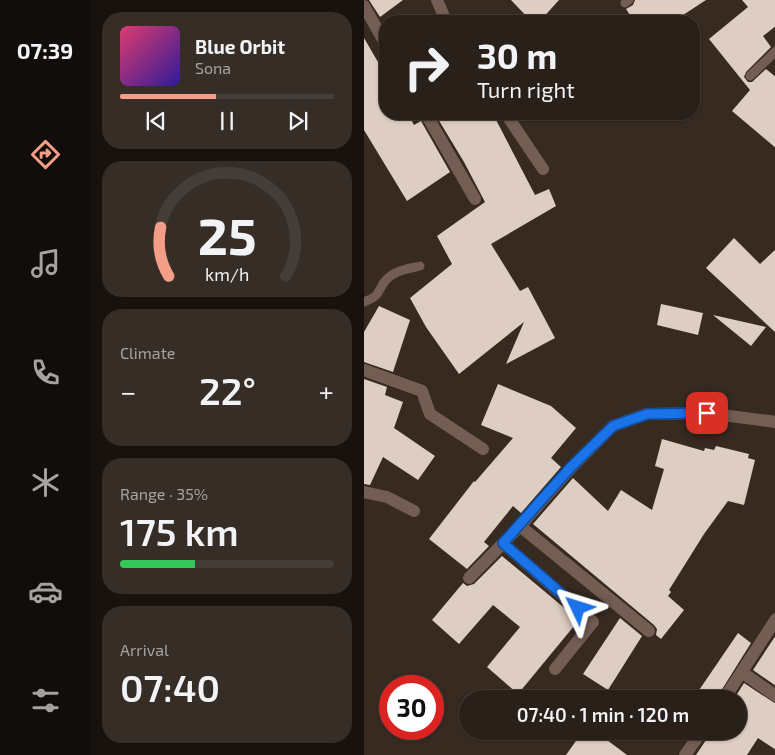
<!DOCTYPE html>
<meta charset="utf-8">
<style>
:root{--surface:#292019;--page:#352d26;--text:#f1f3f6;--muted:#a5a3a2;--line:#453e38;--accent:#f49e88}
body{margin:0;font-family:"Exo 2",sans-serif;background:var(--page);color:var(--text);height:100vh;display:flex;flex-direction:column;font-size:19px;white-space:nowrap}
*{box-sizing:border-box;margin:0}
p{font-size:16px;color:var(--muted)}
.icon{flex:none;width:28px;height:28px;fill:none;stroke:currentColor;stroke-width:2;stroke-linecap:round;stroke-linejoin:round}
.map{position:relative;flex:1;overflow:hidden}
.sheet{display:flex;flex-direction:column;gap:12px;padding:12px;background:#17120e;width:274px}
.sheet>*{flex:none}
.banner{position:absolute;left:15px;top:15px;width:321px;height:105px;border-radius:20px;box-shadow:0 1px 4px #0004,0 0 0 1px var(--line);background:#292019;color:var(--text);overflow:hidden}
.speed{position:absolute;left:15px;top:675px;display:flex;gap:10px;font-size:25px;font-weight:700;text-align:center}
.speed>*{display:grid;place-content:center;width:65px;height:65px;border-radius:50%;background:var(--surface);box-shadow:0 1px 4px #0004,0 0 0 1px var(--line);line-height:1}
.speed .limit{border:8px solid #d22;background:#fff;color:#111}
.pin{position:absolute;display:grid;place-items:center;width:42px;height:42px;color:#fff;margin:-21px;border-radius:10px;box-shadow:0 2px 8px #0006}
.me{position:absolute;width:55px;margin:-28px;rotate:311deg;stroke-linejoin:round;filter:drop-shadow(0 0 4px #0008)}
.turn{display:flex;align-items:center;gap:18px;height:105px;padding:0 15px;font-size:22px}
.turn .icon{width:65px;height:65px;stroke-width:2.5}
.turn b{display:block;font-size:35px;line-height:42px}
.big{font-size:38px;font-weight:600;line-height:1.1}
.sheet .widget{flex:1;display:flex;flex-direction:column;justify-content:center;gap:8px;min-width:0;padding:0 18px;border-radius:20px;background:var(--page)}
.sheet .dial{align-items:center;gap:0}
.dial svg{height:130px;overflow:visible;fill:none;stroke:var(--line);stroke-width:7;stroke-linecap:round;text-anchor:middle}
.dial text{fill:var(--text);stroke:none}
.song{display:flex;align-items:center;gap:15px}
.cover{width:60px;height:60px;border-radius:8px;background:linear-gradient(135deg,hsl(340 70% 55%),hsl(250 70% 35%))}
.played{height:5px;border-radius:2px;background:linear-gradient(90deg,var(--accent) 45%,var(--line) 45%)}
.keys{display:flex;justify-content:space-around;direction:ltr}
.heat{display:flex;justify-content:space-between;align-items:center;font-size:28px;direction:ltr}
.charge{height:8px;border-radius:4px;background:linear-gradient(90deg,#34c759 35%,var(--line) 0)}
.trip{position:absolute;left:95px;top:690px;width:288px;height:50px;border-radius:25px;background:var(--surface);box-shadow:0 1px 4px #0004,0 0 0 1px var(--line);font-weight:600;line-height:50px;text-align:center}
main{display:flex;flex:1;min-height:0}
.menu{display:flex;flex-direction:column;width:90px;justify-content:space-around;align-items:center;background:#100d0a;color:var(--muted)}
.menu .icon{width:35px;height:35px}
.menu .selected{color:var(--accent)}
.menu b{font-size:22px;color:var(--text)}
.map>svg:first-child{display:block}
</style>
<main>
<nav class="menu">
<b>07:39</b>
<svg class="icon selected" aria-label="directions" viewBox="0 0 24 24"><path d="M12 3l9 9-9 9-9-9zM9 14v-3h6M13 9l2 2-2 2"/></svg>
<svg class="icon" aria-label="music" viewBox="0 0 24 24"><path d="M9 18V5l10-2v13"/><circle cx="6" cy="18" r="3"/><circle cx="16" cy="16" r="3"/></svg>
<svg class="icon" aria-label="phone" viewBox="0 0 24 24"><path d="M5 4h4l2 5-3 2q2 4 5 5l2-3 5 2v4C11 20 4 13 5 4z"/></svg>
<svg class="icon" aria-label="climate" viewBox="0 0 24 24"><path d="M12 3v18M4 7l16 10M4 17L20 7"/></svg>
<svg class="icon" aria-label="car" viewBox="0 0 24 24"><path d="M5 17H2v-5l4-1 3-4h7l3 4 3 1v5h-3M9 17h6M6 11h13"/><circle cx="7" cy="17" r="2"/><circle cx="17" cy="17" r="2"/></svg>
<svg class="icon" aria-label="filters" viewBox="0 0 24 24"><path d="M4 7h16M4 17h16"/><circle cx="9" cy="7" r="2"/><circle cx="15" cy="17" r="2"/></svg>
</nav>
<section class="sheet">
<div class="widget">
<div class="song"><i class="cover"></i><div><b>Blue Orbit</b><p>Sona</p></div></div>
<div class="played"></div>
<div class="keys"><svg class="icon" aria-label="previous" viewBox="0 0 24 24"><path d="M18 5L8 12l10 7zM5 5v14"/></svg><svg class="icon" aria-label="pause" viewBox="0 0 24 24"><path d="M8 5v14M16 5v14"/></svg><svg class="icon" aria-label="next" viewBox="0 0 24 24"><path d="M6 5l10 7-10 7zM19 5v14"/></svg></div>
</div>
<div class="widget dial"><svg viewBox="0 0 100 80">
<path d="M14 69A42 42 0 1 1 86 69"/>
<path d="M14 69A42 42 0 0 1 9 39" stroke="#f49e88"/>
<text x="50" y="56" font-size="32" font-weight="700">25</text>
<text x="50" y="72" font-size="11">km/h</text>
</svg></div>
<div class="widget"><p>Climate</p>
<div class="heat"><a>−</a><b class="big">22°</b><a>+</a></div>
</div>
<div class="widget"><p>Range · 35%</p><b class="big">175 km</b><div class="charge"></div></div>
<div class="widget"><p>Arrival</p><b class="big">07:40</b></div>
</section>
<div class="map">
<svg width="412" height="755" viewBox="0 0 412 755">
<rect width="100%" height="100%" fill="#372a21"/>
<g fill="#decdc3">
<path d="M5,0H39L16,17Z"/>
<path d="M147,0H195L176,21H167Z"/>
<path d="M271,0H342L310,21H270L262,9L269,5Z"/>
<path d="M378,0H412V26L399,36L407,47L382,72L380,77L384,82H388L402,69L412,77V148L368,111L386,90L345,39L384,7Z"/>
<path d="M0,38L21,74V114H44L50,125L57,121L86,172L43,201L0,130Z"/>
<path d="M71,114H129L171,195L185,189L192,206L127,244L156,291L164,287L191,338L142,364L160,322L95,374L62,327L46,298L88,264L73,236L121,202L100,162Z"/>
<path d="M370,238L396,264L412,249V333L342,268Z"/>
<path d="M297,304L339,313L334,335L293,325Z"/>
<path d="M15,306L46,320L29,372L0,362V332Z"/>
<path d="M349,315L402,327L387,346Z"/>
<path d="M0,379L23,387L21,395L39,402L30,428L71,456L54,480L19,457L6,485L0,484Z"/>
<path d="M134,384L187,406L212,428L187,458L197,467L157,513L149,506L120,542L125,546L103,569L65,539L110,481L111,482L149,438L117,425Z"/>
<path d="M298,439L340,451L341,448L350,450L352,446L385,454L384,458L391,460L380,505L364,501L340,534L305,590L307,592L304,596L320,610L297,639L292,635L293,629L290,625L169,524L209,478L244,511L257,490L288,510L300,469L291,466Z"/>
<path d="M138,556L215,620L154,694L123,667L156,627L129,605L95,644L68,620L99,583L103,586L110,584Z"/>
<path d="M256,618L278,636L244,690L219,674Z"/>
<path d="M374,633L387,643L352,699H329Z"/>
<path d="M412,635V686L389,670Z"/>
<path d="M380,683L412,704V750L394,738L383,755H332L348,731H374V699H370Z"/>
<path d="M219,731H231L263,755H202Z"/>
</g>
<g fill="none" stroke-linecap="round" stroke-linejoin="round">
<g stroke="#745e54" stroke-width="9">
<path d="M261,3L265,0"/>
<path d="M386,76L412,51"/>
<path d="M0,302C19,294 11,293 22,280C31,270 44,269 56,266"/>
</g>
<g stroke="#745e54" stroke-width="12">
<path d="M73,0L82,21"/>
<path d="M0,6L21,43"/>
<path d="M62,114L111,199"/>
<path d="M142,114L179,169"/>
<path d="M0,370L58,391L66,414L119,449"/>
<path d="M0,492L23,497L50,511"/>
<path d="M156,526L285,631"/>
<path d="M139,543L229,622L191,669"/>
<path d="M105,578L156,526L206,469L249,426L283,414L343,413L412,422"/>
<path d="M379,673L412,696"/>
<path d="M360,699L412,619"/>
<path d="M321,755L338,731"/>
</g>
</g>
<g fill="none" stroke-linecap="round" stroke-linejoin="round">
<defs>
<path id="route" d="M214,608L139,543L206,468L249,426L283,414L343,413"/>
</defs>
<use href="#route" stroke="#114b97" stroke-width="12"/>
<use href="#route" stroke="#1a73e8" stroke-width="9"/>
</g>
</svg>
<div class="speed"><div class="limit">30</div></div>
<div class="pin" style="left:343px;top:413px;background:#d93025"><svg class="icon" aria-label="arrive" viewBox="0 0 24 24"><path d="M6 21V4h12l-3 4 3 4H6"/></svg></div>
<svg class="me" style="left:214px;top:608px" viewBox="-20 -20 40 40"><path d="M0-17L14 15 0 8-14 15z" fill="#1a73e8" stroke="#fff" stroke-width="4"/></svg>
<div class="trip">07:40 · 1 min · 120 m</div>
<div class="banner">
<div class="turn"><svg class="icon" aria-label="right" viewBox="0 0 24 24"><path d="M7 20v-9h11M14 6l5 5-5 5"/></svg><div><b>30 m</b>Turn right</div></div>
</div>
</div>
</main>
